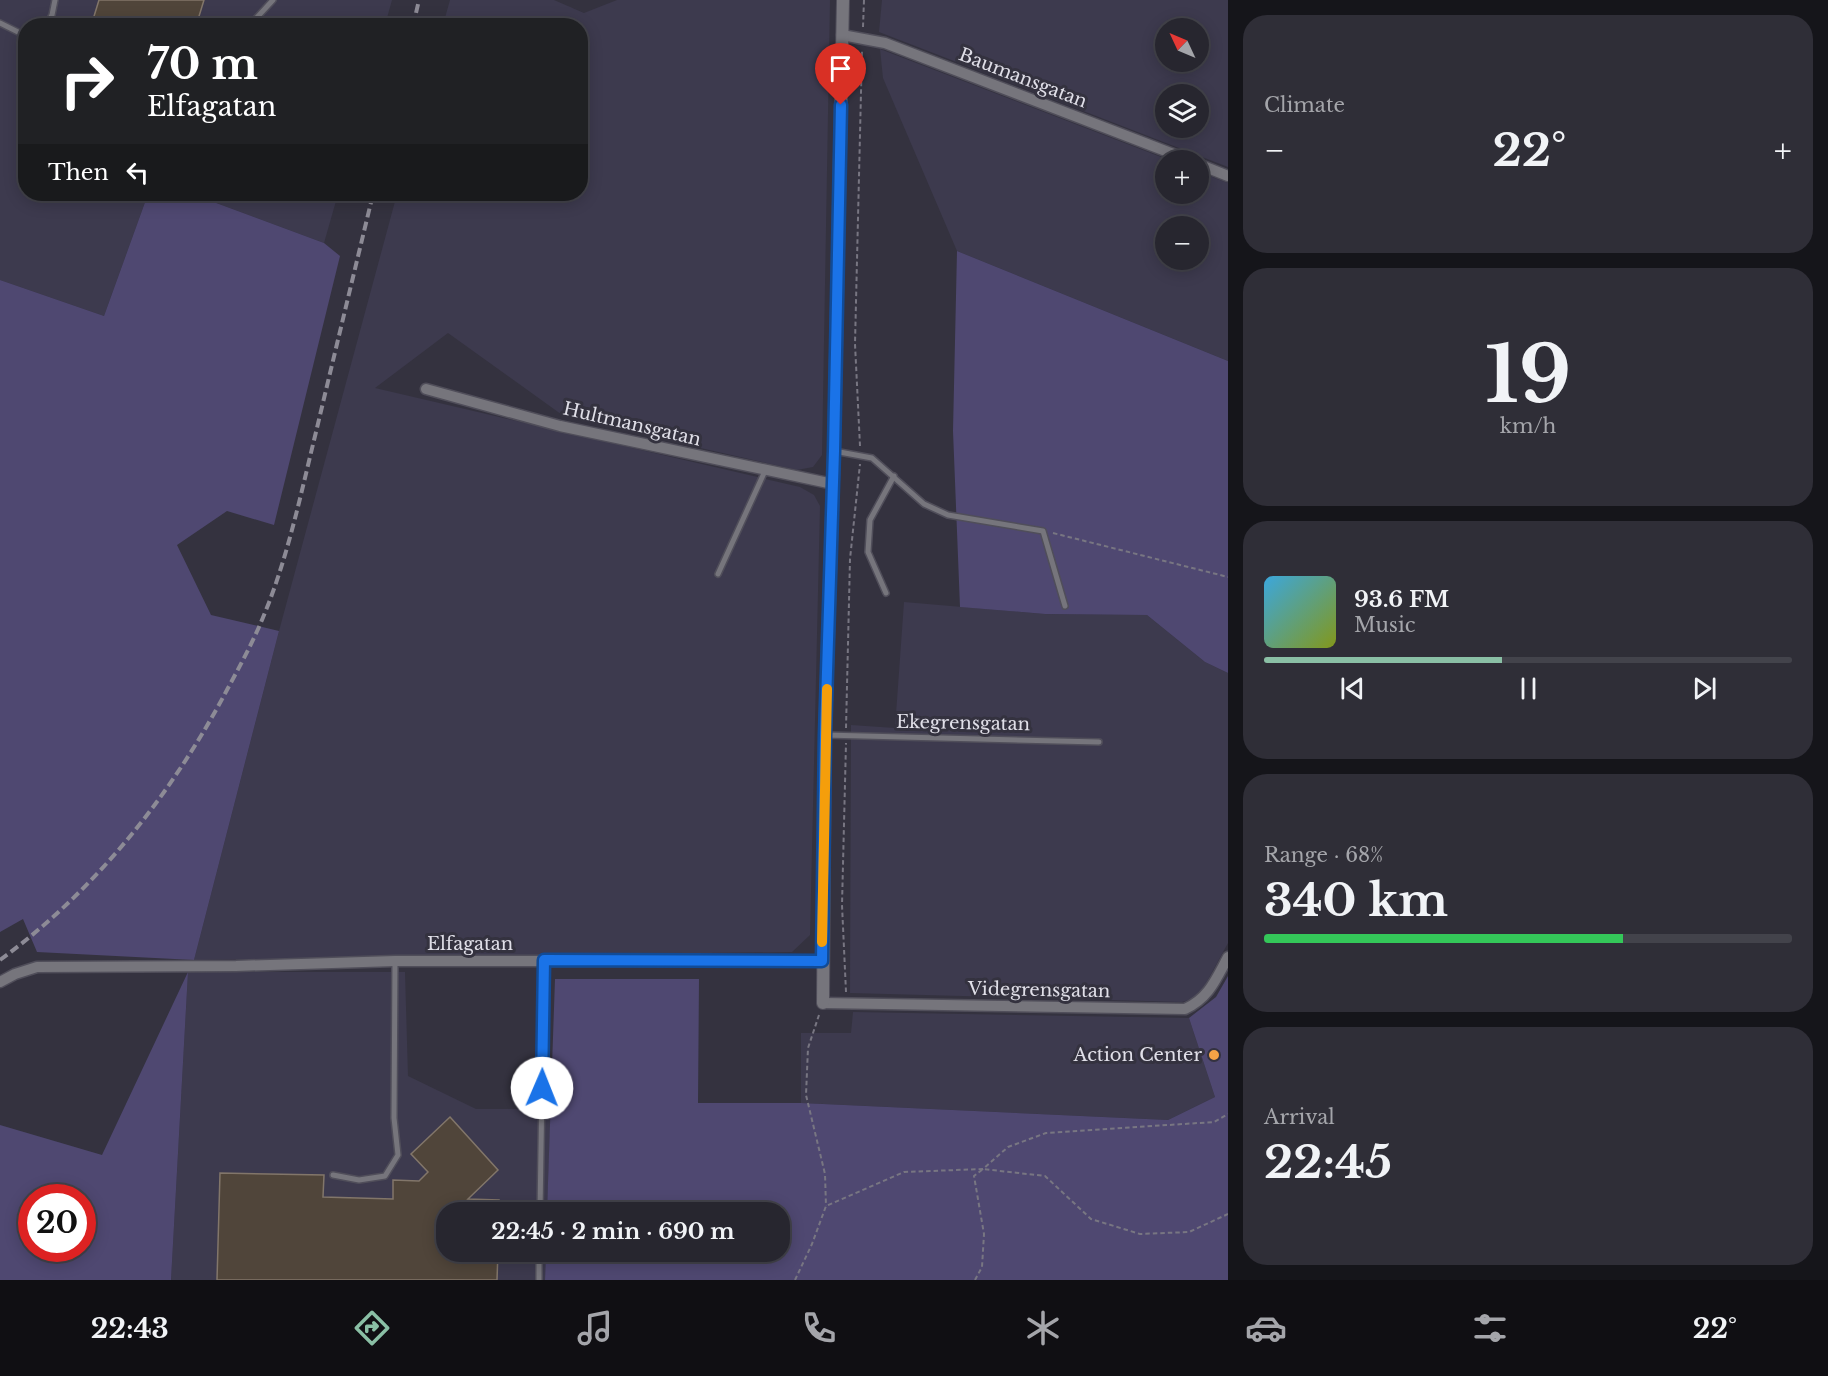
<!DOCTYPE html>
<meta charset="utf-8">
<style>
:root{--surface:#27262f;--page:#2f2e37;--text:#f1f3f6;--muted:#a4a5aa;--line:#43434b;--accent:#8abfa5}
body{margin:0;font-family:"Libre Baskerville",serif;background:var(--page);color:var(--text);height:100vh;display:flex;flex-direction:column;font-size:22px;white-space:nowrap}
*{box-sizing:border-box;margin:0}
p{font-size:20px;color:var(--muted)}
.icon{flex:none;width:33px;height:33px;fill:none;stroke:currentColor;stroke-width:2;stroke-linecap:round;stroke-linejoin:round}
.map{position:relative;flex:1;overflow:hidden}
.side{display:flex;flex-direction:column;gap:15px;padding:15px;background:#15151a;width:600px}
.side>*{flex:none}
.guide{position:absolute;left:18px;top:18px;width:570px;height:183px;border-radius:24px;box-shadow:0 3px 15px #0003,0 0 0 2px var(--line);background:#202124;color:#fff;overflow:hidden}
.needle{width:39px;rotate:314deg}
.buttons{position:absolute;left:1155px;top:18px;display:grid;gap:12px}
.buttons a{display:grid;place-items:center;width:54px;height:54px;border-radius:50%;background:var(--surface);box-shadow:0 3px 15px #0003,0 0 0 2px var(--line);font-size:30px}
.speed{position:absolute;left:18px;top:1184px;display:flex;gap:12px;font-size:30px;font-weight:700;text-align:center}
.speed>*{display:grid;place-content:center;width:78px;height:78px;border-radius:50%;background:var(--surface);box-shadow:0 3px 15px #0003,0 0 0 2px var(--line);line-height:1}
.speed .limit{border:9px solid #d22;background:#fff;color:#111}
.pin{position:absolute;display:grid;place-items:center;width:51px;height:51px;color:#fff;margin:-62px -26px;border-radius:50% 50% 50% 0;rotate:-45deg;box-shadow:0 0 6px #0007}
.pin .icon{rotate:45deg}
.me{position:absolute;width:66px;margin:-33px;rotate:1deg;stroke-linejoin:round;filter:drop-shadow(0 0 4px #0008)}
.turn{display:flex;align-items:center;gap:21px;height:126px;padding:0 30px;font-size:27px}
.turn .icon{width:78px;height:78px;stroke-width:2.5}
.turn b{display:block;font-size:42px;line-height:51px}
.then{display:flex;align-items:center;height:57px;padding:0 30px;background:#0003;gap:12px;font-size:22px}
.big{font-size:45px;font-weight:800;line-height:1.1}
.side .tile{flex:1;display:flex;flex-direction:column;justify-content:center;gap:9px;min-width:0;padding:0 21px;border-radius:24px;background:var(--page)}
.side .dial{align-items:center;gap:0}
.dial b{font-size:78px;line-height:1}
.song{display:flex;align-items:center;gap:18px}
.cover{width:72px;height:72px;border-radius:9px;background:linear-gradient(135deg,hsl(200 70% 55%),hsl(70 70% 35%))}
.played{height:6px;border-radius:3px;background:linear-gradient(90deg,var(--accent) 45%,var(--line) 45%)}
.keys{display:flex;justify-content:space-around;direction:ltr}
.heat{display:flex;justify-content:space-between;align-items:center;font-size:33px;direction:ltr}
.charge{height:9px;border-radius:4px;background:linear-gradient(90deg,#34c759 68%,var(--line) 0)}
.trip{position:absolute;left:436px;top:1202px;width:354px;height:60px;border-radius:24px;background:var(--surface);box-shadow:0 3px 15px #0003,0 0 0 2px var(--line);font-weight:800;line-height:60px;text-align:center}
.menu{display:flex;height:96px;justify-content:space-around;align-items:center;background:#100f13;color:var(--muted)}
.menu .icon{width:42px;height:42px}
.menu .current{color:var(--accent)}
.menu b{font-size:27px;color:var(--text)}
main{display:flex;flex:1;min-height:0}
.map>svg:first-child{display:block}
</style>
<main>
<div class="map">
<svg width="1228" height="1280" viewBox="0 0 1228 1280">
<rect width="100%" height="100%" fill="#34323f"/>
<g fill="#3d3a4e" fill-rule="evenodd">
<path d="M0,0H392L385,25L26,26V194H148L104,316L0,280Z"/>
<path d="M450,0H554L584,13L617,0H830L822,455L813,467L797,470L565,417L448,333L375,388L800,487L814,495L820,506L810,935L792,952L194,960L279,631L397,194H580V26L443,25Z"/>
<path d="M882,0H1228V167L879,32ZM1198,28V62H1166V28ZM1198,94V128H1166V94Z"/>
<path d="M880,49L1169,160H1166V194H1198L1199,172L1228,183V361L957,251L883,78ZM1166,226H1198V260H1166Z"/>
<path d="M192,194H338L324,243Z"/>
<path d="M904,602L1045,614L1147,615L1205,662L1228,673V943L1204,987L1192,999L1182,1002L850,993L851,725L895,728Z"/>
<path d="M188,972H405L408,1076L476,1109H551L547,1212H447V1251H546L545,1280H171Z"/>
<path d="M853,1012L1189,1018L1215,1097L1168,1120L801,1103V1033H851Z"/>
</g>
<g fill="#4f4871" fill-rule="evenodd">
<path d="M148,194H192L324,243L340,256L274,525L227,511L177,545L211,615L279,631L194,960L37,952L23,919L0,932V280L104,316Z"/>
<path d="M957,251L1228,361V673L1205,662L1147,615L1045,614L960,607L953,431Z"/>
<path d="M188,972L171,1280H0V1125L102,1155ZM32,1197H82V1248H32Z"/>
<path d="M1228,976V1280H545L546,1251H780V1212H547L555,979H699L698,1103H801L1168,1120L1215,1097L1189,1018L1216,997Z"/>
</g>
<g fill="#50453a" stroke="#82766a" stroke-width="1.5">
<path d="M99,0H204L196,26H91Z"/>
<path d="M450,1117L498,1170L468,1199L499,1200L498,1212H447V1251H498L497,1280H217L220,1173L324,1175L323,1197L393,1199V1180L419,1181L428,1172L411,1154Z"/>
</g>
<g fill="none" stroke-linecap="round" stroke-linejoin="round">
<defs>
<g id="service">
<path d="M0,23L26,36"/>
<path d="M46,26L52,15L55,0"/>
<path d="M249,26L273,0"/>
<path d="M834,451L872,458L924,504L948,515L1043,531L1065,606"/>
<path d="M718,574L765,471"/>
<path d="M886,593L868,552L870,520L894,476"/>
<path d="M825,735L1099,742"/>
<path d="M333,1175L359,1180L385,1176L398,1155L394,1118L395,961"/>
<path d="M540,1212L544,962"/>
<path d="M539,1280V1251"/>
</g>
<g id="minor">
<path d="M842,35L885,43L1189,160"/>
<path d="M1198,164L1228,176"/>
<path d="M426,389L560,426L833,484"/>
<path d="M0,982L15,974L37,967L236,966L395,961H822"/>
<path d="M823,1003L1185,1009C1209,998 1216,979 1228,957"/>
</g>
<path id="tertiary" d="M823,1003L825,735L834,451L843,0"/>
</defs>
<use href="#service" stroke="#504e5a" stroke-width="8"/>
<use href="#minor" stroke="#504e5a" stroke-width="13"/>
<use href="#tertiary" stroke="#504e5a" stroke-width="14"/>
<g stroke="#787682" stroke-width="2" stroke-dasharray="4.5 3" stroke-linecap="butt">
<path d="M863,27L864,0"/>
<path d="M860,446L855,344L862,50"/>
<path d="M1053,533L1228,577"/>
<path d="M846,728L850,559L860,464"/>
<path d="M846,992L842,905L846,743"/>
<path d="M819,1015L808,1048L806,1095L825,1174L826,1206"/>
<path d="M795,1280L812,1244L826,1206L904,1172L983,1169L1008,1147L1046,1133L1214,1122L1228,1114"/>
<path d="M975,1280L982,1267L984,1234L974,1176L983,1169L1045,1176L1091,1219L1140,1234L1189,1232L1228,1214"/>
</g>
<use href="#service" stroke="#76757c" stroke-width="5"/>
<use href="#minor" stroke="#76757c" stroke-width="10"/>
<use href="#tertiary" stroke="#76757c" stroke-width="12"/>
<g stroke="#8d8b96" stroke-width="4" stroke-dasharray="9 4.5" stroke-linecap="butt">
<path d="M413,26L419,0"/>
<path d="M0,960C97,889 172,794 228,688C241,664 254,640 264,615C288,557 301,493 316,432C335,352 354,273 373,194"/>
</g>
</g>
<g fill="none" stroke-linecap="round" stroke-linejoin="round">
<defs>
<path id="route" d="M542,1088L544,960L822,961L825,735L834,451L841,105"/>
</defs>
<use href="#route" stroke="#114b97" stroke-width="15"/>
<use href="#route" stroke="#1a73e8" stroke-width="10"/>
<path stroke="#f59e0b" stroke-width="10" d="M822,942L827,689"/>
</g>
<circle fill="#f5a346" stroke="#34323f" stroke-width="2" cx="1214" cy="1055" r="6"/>
<g text-anchor="middle" dominant-baseline="central" stroke-width="6" stroke-linejoin="round" paint-order="stroke">
<g font-size="18" fill="#e0dfe8" stroke="#34323f">
<text transform="translate(1023 78) rotate(21)">Baumansgatan</text>
<text transform="translate(632 424) rotate(13)">Hultmansgatan</text>
<text transform="translate(963 723) rotate(1)">Ekegrensgatan</text>
<text x="470" y="944">Elfagatan</text>
<text transform="translate(1039 990) rotate(1)">Videgrensgatan</text>
</g>
<g font-size="18" fill="#e0dfe8" stroke="#34323f" text-anchor="end">
<text x="1202" y="1055">Action Center</text>
</g>
</g>
</svg>
<div class="buttons">
<a><svg class="needle" viewBox="-14 -14 28 28"><path d="M0-13l5 13h-10z" fill="#e53935"/><path d="M0 13l5-13h-10z" fill="#a4a5aa"/></svg></a>
<a><svg class="icon" aria-label="layers" viewBox="0 0 24 24"><path d="M12 4l9 5-9 5-9-5zM3 14l9 5 9-5"/></svg></a>
<a>+</a>
<a>−</a>
</div>
<div class="speed"><div class="limit">20</div></div>
<div class="pin" style="left:841px;top:105px;background:#d93025"><svg class="icon" aria-label="arrive" viewBox="0 0 24 24"><path d="M6 21V4h12l-3 4 3 4H6"/></svg></div>
<svg class="me" style="left:542px;top:1088px" viewBox="-20 -20 40 40"><circle r="19" fill="#fff"/><path d="M0-13L10 11 0 6-10 11z" fill="#1a73e8"/></svg>
<div class="trip">22:45 · 2 min · 690 m</div>
<div class="guide">
<div class="turn"><svg class="icon" aria-label="right" viewBox="0 0 24 24"><path d="M7 20v-9h11M14 6l5 5-5 5"/></svg><div><b>70 m</b>Elfagatan</div></div>
<div class="then">Then<svg class="icon" aria-label="left" viewBox="0 0 24 24"><path d="M17 20v-9H6M10 6l-5 5 5 5"/></svg></div>
</div>
</div>
<section class="side">
<div class="tile"><p>Climate</p>
<div class="heat"><a>−</a><b class="big">22°</b><a>+</a></div>
</div>
<div class="tile dial"><b>19</b><p>km/h</p></div>
<div class="tile">
<div class="song"><i class="cover"></i><div><b>93.6 FM</b><p>Music</p></div></div>
<div class="played"></div>
<div class="keys"><svg class="icon" aria-label="previous" viewBox="0 0 24 24"><path d="M18 5L8 12l10 7zM5 5v14"/></svg><svg class="icon" aria-label="pause" viewBox="0 0 24 24"><path d="M8 5v14M16 5v14"/></svg><svg class="icon" aria-label="next" viewBox="0 0 24 24"><path d="M6 5l10 7-10 7zM19 5v14"/></svg></div>
</div>
<div class="tile"><p>Range · 68%</p><b class="big">340 km</b><div class="charge"></div></div>
<div class="tile"><p>Arrival</p><b class="big">22:45</b></div>
</section>
</main>
<nav class="menu">
<b>22:43</b>
<svg class="icon current" aria-label="directions" viewBox="0 0 24 24"><path d="M12 3l9 9-9 9-9-9zM9 14v-3h6M13 9l2 2-2 2"/></svg>
<svg class="icon" aria-label="music" viewBox="0 0 24 24"><path d="M9 18V5l10-2v13"/><circle cx="6" cy="18" r="3"/><circle cx="16" cy="16" r="3"/></svg>
<svg class="icon" aria-label="phone" viewBox="0 0 24 24"><path d="M5 4h4l2 5-3 2q2 4 5 5l2-3 5 2v4C11 20 4 13 5 4z"/></svg>
<svg class="icon" aria-label="climate" viewBox="0 0 24 24"><path d="M12 3v18M4 7l16 10M4 17L20 7"/></svg>
<svg class="icon" aria-label="car" viewBox="0 0 24 24"><path d="M5 17H2v-5l4-1 3-4h7l3 4 3 1v5h-3M9 17h6M6 11h13"/><circle cx="7" cy="17" r="2"/><circle cx="17" cy="17" r="2"/></svg>
<svg class="icon" aria-label="filters" viewBox="0 0 24 24"><path d="M4 7h16M4 17h16"/><circle cx="9" cy="7" r="2"/><circle cx="15" cy="17" r="2"/></svg>
<b>22°</b>
</nav>
